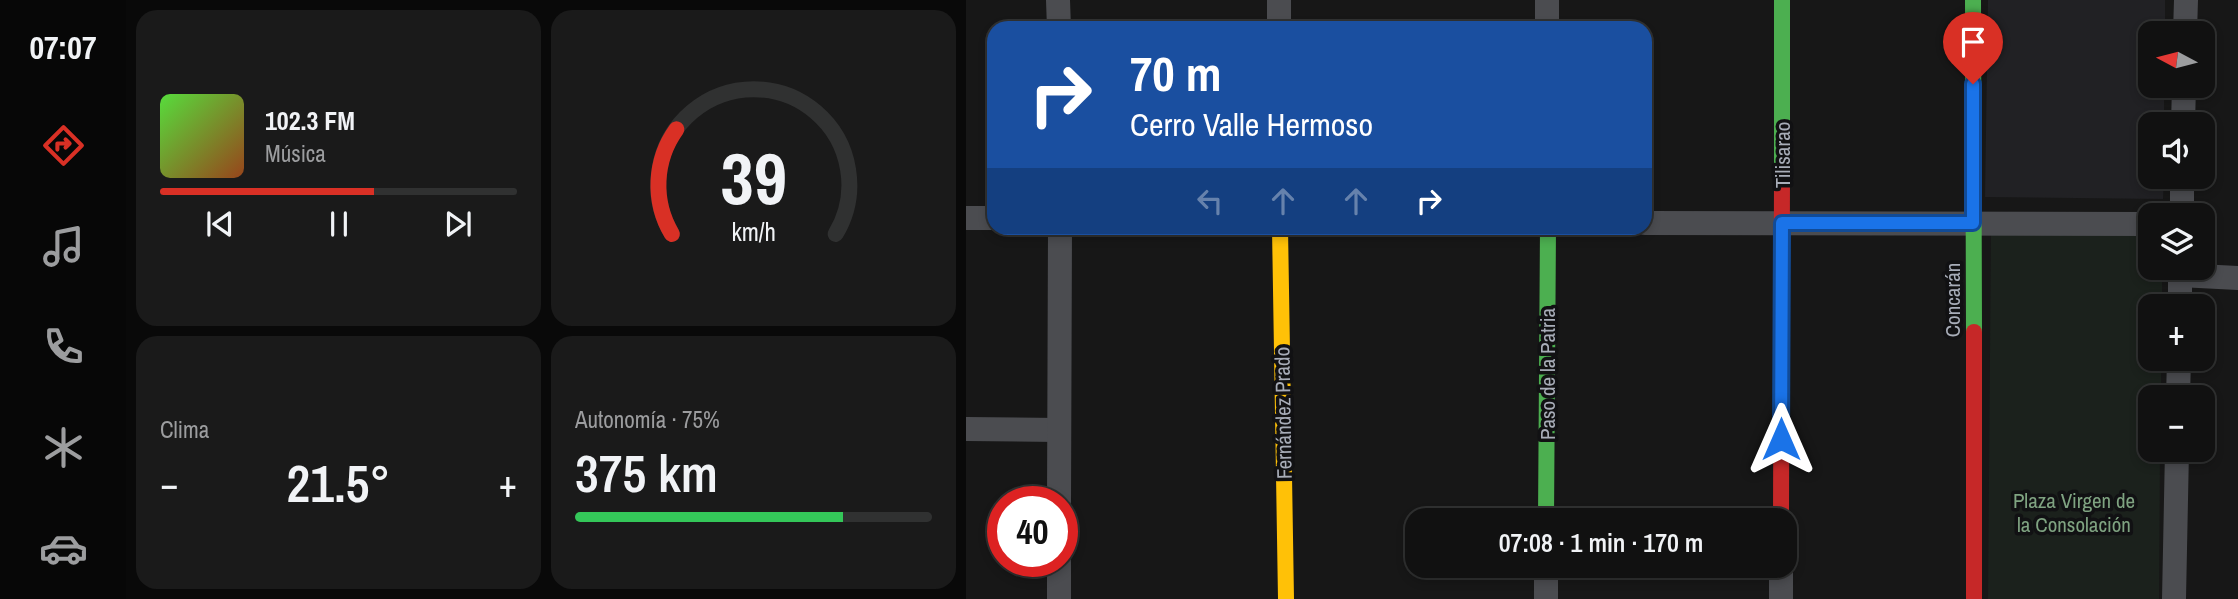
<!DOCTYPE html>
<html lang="es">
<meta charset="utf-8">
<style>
:root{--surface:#111;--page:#1a1a1a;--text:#f1f3f6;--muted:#9c9d9f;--line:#303131;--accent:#d93025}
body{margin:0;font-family:"Archivo Narrow",sans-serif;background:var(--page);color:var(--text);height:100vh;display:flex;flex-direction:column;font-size:26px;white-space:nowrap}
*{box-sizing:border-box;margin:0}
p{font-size:23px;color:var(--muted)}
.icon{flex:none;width:38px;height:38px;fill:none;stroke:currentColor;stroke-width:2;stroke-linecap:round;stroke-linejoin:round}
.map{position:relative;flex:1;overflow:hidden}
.details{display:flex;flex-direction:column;gap:10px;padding:10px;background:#090909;width:840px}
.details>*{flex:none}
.guide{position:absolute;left:21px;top:21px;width:665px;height:214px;border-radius:21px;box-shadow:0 4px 10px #0003,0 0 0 2px var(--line);background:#1a4fa0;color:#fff;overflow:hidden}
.needle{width:46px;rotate:277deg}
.tools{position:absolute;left:1172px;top:21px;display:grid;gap:14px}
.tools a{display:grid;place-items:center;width:77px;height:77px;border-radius:14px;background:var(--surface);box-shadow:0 4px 10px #0003,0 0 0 2px var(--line);font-size:35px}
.speed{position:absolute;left:21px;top:486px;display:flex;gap:14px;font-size:35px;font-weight:700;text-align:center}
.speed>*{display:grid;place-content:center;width:91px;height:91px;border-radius:50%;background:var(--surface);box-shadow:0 4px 10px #0003,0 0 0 2px var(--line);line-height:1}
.speed .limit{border:10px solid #d22;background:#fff;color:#111}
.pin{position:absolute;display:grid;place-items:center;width:60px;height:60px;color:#fff;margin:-72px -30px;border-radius:50% 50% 50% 0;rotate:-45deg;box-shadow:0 0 7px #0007}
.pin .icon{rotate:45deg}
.me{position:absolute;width:77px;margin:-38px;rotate:0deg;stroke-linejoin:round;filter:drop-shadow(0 0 5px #0008)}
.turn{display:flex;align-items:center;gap:24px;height:147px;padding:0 28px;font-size:32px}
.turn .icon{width:91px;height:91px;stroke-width:2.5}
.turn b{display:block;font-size:49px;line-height:60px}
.lanes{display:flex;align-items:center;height:66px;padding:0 28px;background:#0003;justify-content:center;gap:35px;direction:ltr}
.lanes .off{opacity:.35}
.big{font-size:52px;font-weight:600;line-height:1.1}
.details .widget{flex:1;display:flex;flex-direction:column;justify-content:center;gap:10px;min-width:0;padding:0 24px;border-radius:21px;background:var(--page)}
.details .dial{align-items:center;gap:0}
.dial svg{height:182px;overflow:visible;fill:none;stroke:var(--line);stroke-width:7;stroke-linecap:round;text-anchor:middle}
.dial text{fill:var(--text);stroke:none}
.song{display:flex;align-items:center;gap:21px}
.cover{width:84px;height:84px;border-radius:10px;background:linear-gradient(135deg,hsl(110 70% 55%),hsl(20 70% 35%))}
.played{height:7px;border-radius:4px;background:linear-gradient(90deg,var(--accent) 60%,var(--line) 60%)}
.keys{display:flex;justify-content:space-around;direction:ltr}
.heat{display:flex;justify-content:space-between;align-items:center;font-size:38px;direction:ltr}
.charge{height:10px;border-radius:5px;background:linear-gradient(90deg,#34c759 75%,var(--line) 0)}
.details .tiles{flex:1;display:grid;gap:10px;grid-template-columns:repeat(2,1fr)}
.trip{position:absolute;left:439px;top:508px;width:392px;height:70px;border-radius:21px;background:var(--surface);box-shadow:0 4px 10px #0003,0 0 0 2px var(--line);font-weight:600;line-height:70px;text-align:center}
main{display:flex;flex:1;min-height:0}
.tabs{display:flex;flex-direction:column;width:126px;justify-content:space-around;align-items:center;background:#070707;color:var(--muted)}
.tabs .icon{width:49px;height:49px}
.tabs .current{color:var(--accent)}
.tabs b{font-size:32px;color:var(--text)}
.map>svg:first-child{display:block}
</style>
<main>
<nav class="tabs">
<b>07:07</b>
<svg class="icon current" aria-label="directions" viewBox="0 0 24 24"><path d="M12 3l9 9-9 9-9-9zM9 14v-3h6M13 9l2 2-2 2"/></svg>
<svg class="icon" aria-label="music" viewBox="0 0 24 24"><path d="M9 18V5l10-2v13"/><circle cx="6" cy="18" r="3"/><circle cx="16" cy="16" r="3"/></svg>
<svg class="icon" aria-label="phone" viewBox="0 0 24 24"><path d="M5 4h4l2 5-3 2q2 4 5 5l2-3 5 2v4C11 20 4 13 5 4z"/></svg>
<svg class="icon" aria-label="climate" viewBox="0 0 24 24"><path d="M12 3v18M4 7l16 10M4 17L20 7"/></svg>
<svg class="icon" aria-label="car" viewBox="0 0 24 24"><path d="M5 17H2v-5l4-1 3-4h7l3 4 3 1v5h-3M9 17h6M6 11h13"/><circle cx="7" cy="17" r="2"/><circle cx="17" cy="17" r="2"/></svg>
</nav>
<section class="details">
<div class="tiles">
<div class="widget">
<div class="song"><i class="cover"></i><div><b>102.3 FM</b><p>Música</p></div></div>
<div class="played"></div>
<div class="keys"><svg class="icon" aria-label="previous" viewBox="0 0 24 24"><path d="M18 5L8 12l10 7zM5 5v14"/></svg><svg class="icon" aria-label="pause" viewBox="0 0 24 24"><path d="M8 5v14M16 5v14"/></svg><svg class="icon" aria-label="next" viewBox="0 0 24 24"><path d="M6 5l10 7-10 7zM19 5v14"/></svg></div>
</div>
<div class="widget dial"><svg viewBox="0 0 100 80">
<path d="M14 69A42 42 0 1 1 86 69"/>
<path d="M14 69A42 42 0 0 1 16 23" stroke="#d93025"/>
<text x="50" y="56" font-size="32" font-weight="700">39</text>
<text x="50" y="72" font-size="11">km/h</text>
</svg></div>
<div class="widget"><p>Clima</p>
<div class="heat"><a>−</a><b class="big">21.5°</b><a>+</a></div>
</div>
<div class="widget"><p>Autonomía · 75%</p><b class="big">375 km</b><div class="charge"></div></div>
</div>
</section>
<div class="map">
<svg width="1272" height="599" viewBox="0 0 1272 599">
<rect width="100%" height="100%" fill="#171717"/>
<path fill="#212124" d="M1022,0H1199V33H1185V86H1198V124H1185V177H1198L1197,199L1019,197Z"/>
<path fill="#1b211c" d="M1025,232L1185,233V268H1196V306H1185V359H1195V397H1185V450H1194L1193,599H1022Z"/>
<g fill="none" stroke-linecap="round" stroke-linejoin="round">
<g stroke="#4b4c50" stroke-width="24">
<path d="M92,0L93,28"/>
<path d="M313,0V28"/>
<path d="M581,0V28"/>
<path d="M1219,33L1220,0"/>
<path d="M1217,124L1218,86"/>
<path d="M1216,215V177"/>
<path d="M0,218H28"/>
<path d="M679,223L1185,224"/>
<path d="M1214,275L1272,278"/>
<path d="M1214,306V268"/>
<path d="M1212,397L1213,359"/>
<path d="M0,429L93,430"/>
<path d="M93,502L94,228"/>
<path d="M93,599V562"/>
<path d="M580,599V565"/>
<path d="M815,599V565"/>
<path d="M1208,599L1211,450"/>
</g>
<g stroke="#4caf50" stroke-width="16">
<path d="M1007,0L1008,332"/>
<path d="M816,176V0"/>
<path d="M580,520L582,228"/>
</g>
<path stroke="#ffc107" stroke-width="16" d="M314,228L320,599"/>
<g stroke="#c62828" stroke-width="16">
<path d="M1008,332V599"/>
<path d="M815,520L816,176"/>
</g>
</g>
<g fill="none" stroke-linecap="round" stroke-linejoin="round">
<defs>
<path id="route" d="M815,439L816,223H1007V84"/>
</defs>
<use href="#route" stroke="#114b97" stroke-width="18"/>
<use href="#route" stroke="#1a73e8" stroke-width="12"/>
</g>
<g text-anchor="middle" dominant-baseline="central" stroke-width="7" stroke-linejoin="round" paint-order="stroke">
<g font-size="21" fill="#a8adb8" stroke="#111113">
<text transform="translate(816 155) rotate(-90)">Tilisarao</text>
<text transform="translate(986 300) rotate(-90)">Concarán</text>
<text transform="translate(581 374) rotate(-90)">Paso de la Patria</text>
<text transform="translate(317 413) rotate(-91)">Fernández Prado</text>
</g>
<g font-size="21" fill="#7fa381" stroke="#111113">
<text x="1108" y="500">Plaza Virgen de<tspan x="1108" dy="24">la Consolación</tspan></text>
</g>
</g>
</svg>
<div class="tools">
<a><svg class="needle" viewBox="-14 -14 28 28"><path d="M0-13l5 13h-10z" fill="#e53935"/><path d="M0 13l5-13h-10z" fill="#9c9d9f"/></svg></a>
<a><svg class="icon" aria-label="sound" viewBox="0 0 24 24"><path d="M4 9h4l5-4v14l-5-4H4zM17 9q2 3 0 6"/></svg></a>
<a><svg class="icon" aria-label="layers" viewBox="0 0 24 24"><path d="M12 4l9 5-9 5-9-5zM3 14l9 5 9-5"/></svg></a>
<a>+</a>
<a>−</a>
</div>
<div class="speed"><div class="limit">40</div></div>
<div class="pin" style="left:1007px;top:84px;background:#d93025"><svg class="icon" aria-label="arrive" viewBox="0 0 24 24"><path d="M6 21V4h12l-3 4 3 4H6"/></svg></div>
<svg class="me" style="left:815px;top:439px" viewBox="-20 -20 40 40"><path d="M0-17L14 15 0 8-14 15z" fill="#1a73e8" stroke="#fff" stroke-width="4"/></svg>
<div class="trip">07:08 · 1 min · 170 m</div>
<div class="guide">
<div class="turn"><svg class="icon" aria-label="right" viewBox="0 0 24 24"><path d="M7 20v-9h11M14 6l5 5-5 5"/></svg><div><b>70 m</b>Cerro Valle Hermoso</div></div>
<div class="lanes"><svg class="icon off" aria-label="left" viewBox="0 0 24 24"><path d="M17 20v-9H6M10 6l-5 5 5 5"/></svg><svg class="icon off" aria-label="ahead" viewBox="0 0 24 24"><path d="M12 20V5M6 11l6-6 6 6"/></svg><svg class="icon off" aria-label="ahead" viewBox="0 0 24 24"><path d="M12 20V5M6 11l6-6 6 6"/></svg><svg class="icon" aria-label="right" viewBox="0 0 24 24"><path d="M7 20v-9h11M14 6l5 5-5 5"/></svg></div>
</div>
</div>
</main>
